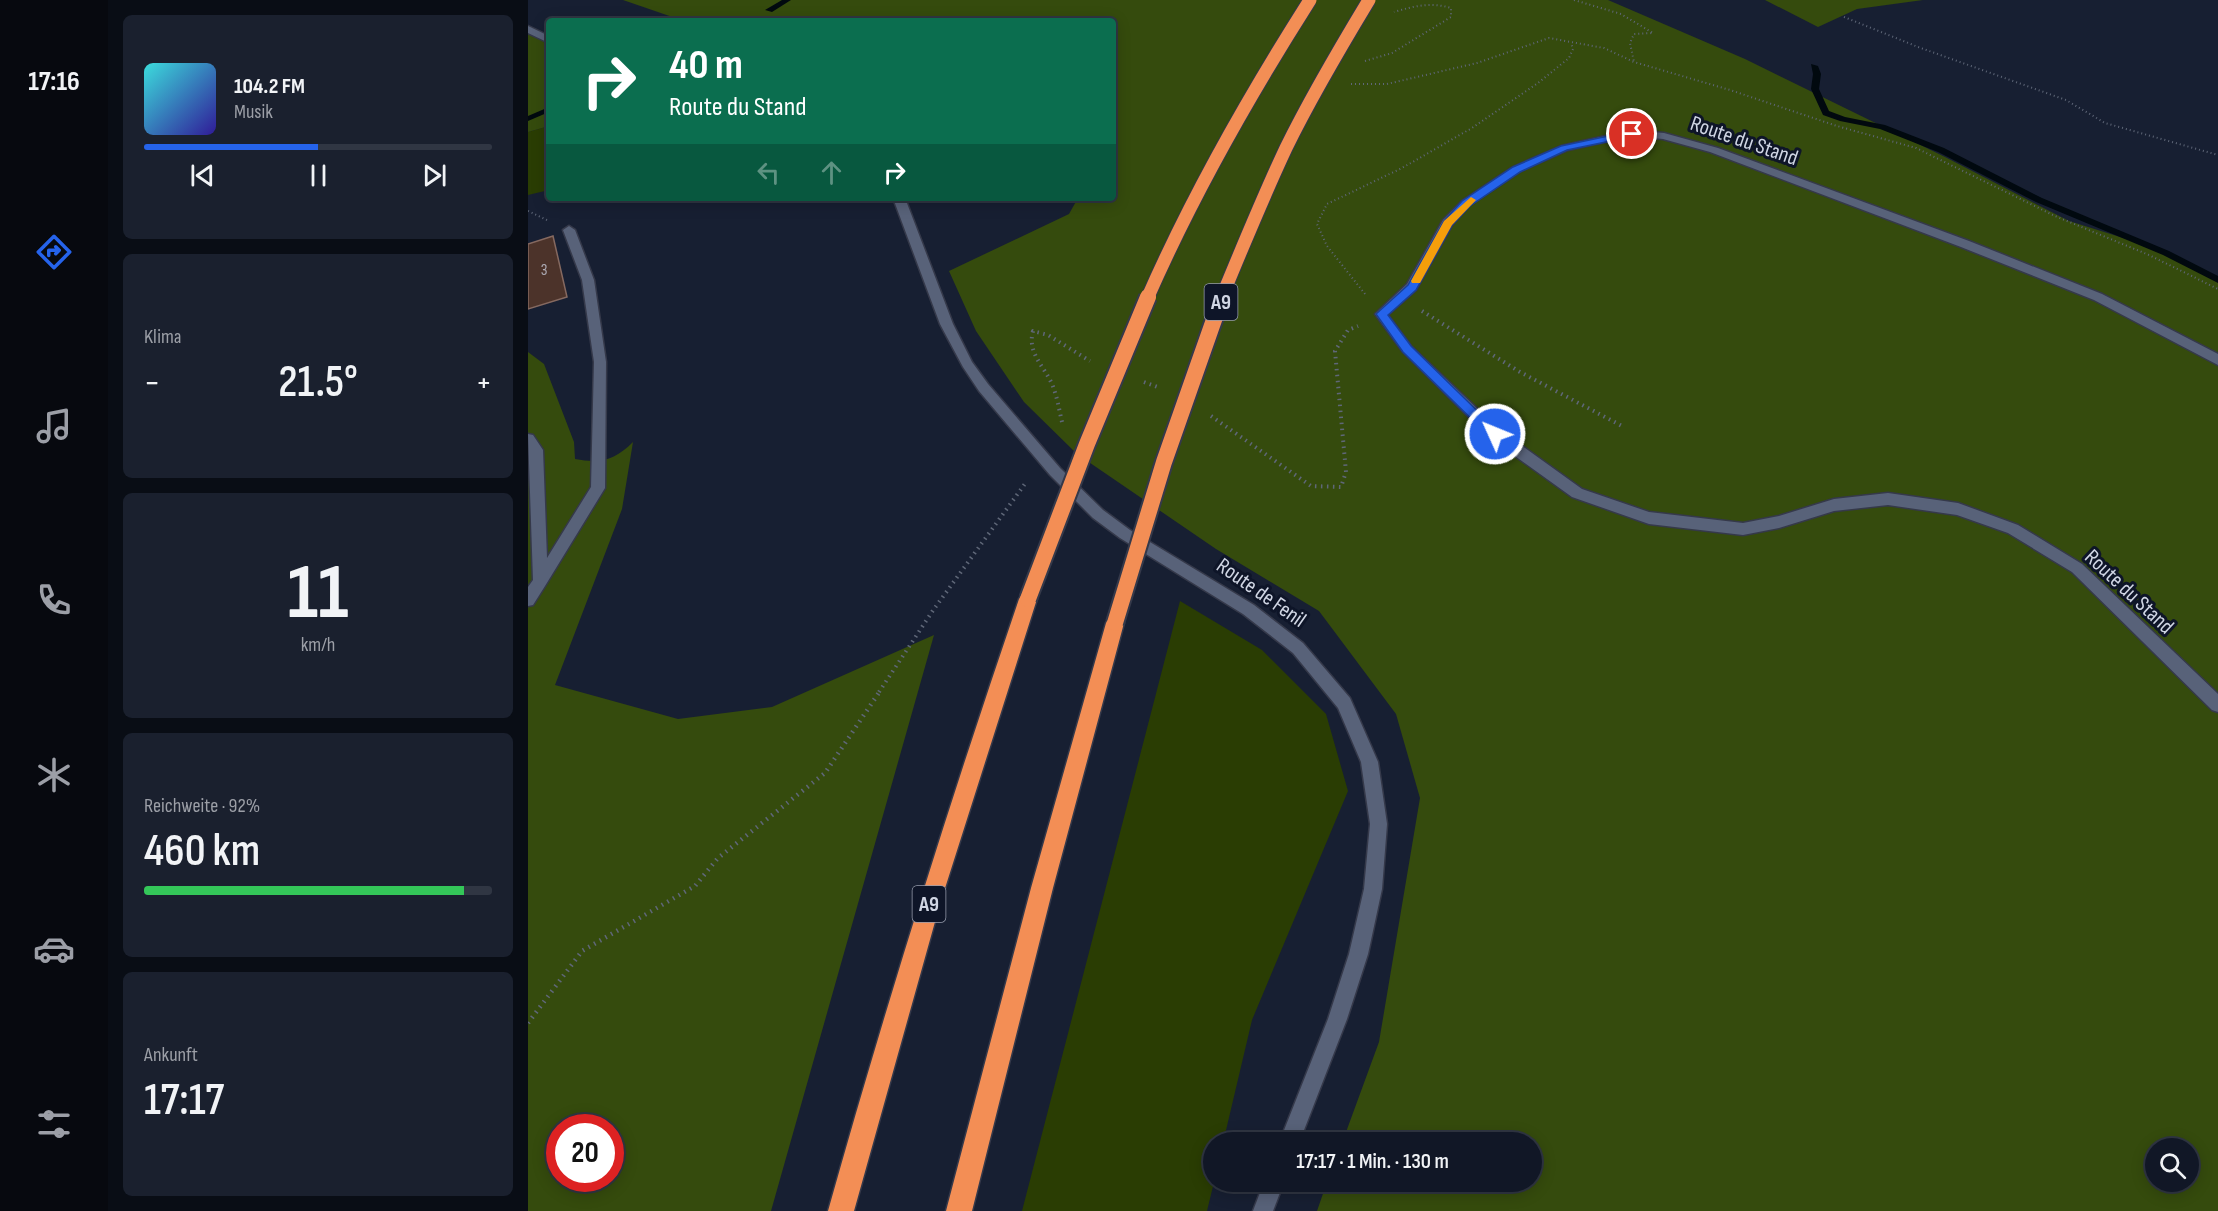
<!DOCTYPE html>
<html lang="de">
<meta charset="utf-8">
<style>
:root{--surface:#111726;--page:#1a202e;--text:#f1f3f6;--muted:#9c9fa7;--line:#303643;--accent:#2563eb}
body{margin:0;font-family:"Sofia Sans Condensed",sans-serif;background:var(--page);color:var(--text);height:100vh;display:flex;flex-direction:column;font-size:22px;white-space:nowrap}
*{box-sizing:border-box;margin:0}
p{font-size:20px;color:var(--muted)}
.icon{flex:none;width:33px;height:33px;fill:none;stroke:currentColor;stroke-width:2;stroke-linecap:round;stroke-linejoin:round}
.map{position:relative;flex:1;overflow:hidden}
.drawer{display:flex;flex-direction:column;gap:15px;padding:15px;background:#090d15;width:420px}
.drawer>*{flex:none}
.guide{position:absolute;left:18px;top:18px;width:570px;height:183px;border-radius:6px;box-shadow:0 3px 15px #0003,0 0 0 2px var(--line);background:#0b6e4f;color:#fff;overflow:hidden}
.controls{position:absolute;left:1617px;top:1138px;display:grid;gap:12px}
.controls a{display:grid;place-items:center;width:54px;height:54px;border-radius:50%;background:var(--surface);box-shadow:0 3px 15px #0003,0 0 0 2px var(--line);font-size:30px}
.speed{position:absolute;left:18px;top:1114px;display:flex;gap:12px;font-size:30px;font-weight:700;text-align:center}
.speed>*{display:grid;place-content:center;width:78px;height:78px;border-radius:50%;background:var(--surface);box-shadow:0 3px 15px #0003,0 0 0 2px var(--line);line-height:1}
.speed .limit{border:9px solid #d22;background:#fff;color:#111}
.pin{position:absolute;display:grid;place-items:center;width:51px;height:51px;color:#fff;margin:-26px;border:3px solid #fff;border-radius:50%;box-shadow:0 2px 6px #0007}
.me{position:absolute;width:66px;margin:-33px;rotate:314deg;stroke-linejoin:round;filter:drop-shadow(0 0 4px #0008)}
.turn{display:flex;align-items:center;gap:21px;height:126px;padding:0 24px;font-size:27px}
.turn .icon{width:78px;height:78px;stroke-width:2.5}
.turn b{display:block;font-size:42px;line-height:51px}
.lanes{display:flex;align-items:center;height:57px;padding:0 24px;background:#0003;justify-content:center;gap:30px;direction:ltr}
.lanes .off{opacity:.35}
.big{font-size:45px;font-weight:600;line-height:1.1}
.drawer .card{flex:1;display:flex;flex-direction:column;justify-content:center;gap:9px;min-width:0;padding:0 21px;border-radius:9px;background:var(--page)}
.drawer .dial{align-items:center;gap:0}
.dial b{font-size:78px;line-height:1}
.song{display:flex;align-items:center;gap:18px}
.cover{width:72px;height:72px;border-radius:9px;background:linear-gradient(135deg,hsl(180 70% 55%),hsl(250 70% 35%))}
.played{height:6px;border-radius:3px;background:linear-gradient(90deg,var(--accent) 50%,var(--line) 50%)}
.keys{display:flex;justify-content:space-around;direction:ltr}
.heat{display:flex;justify-content:space-between;align-items:center;font-size:33px;direction:ltr}
.charge{height:9px;border-radius:4px;background:linear-gradient(90deg,#34c759 92%,var(--line) 0)}
.trip{position:absolute;left:675px;top:1132px;width:339px;height:60px;border-radius:30px;background:var(--surface);box-shadow:0 3px 15px #0003,0 0 0 2px var(--line);font-weight:600;line-height:60px;text-align:center}
main{display:flex;flex:1;min-height:0}
.dock{display:flex;flex-direction:column;width:108px;justify-content:space-around;align-items:center;background:#07090f;color:var(--muted)}
.dock .icon{width:42px;height:42px}
.dock .on{color:var(--accent)}
.dock b{font-size:27px;color:var(--text)}
.map>svg:first-child{display:block}
</style>
<main>
<nav class="dock">
<b>17:16</b>
<svg class="icon on" aria-label="directions" viewBox="0 0 24 24"><path d="M12 3l9 9-9 9-9-9zM9 14v-3h6M13 9l2 2-2 2"/></svg>
<svg class="icon" aria-label="music" viewBox="0 0 24 24"><path d="M9 18V5l10-2v13"/><circle cx="6" cy="18" r="3"/><circle cx="16" cy="16" r="3"/></svg>
<svg class="icon" aria-label="phone" viewBox="0 0 24 24"><path d="M5 4h4l2 5-3 2q2 4 5 5l2-3 5 2v4C11 20 4 13 5 4z"/></svg>
<svg class="icon" aria-label="climate" viewBox="0 0 24 24"><path d="M12 3v18M4 7l16 10M4 17L20 7"/></svg>
<svg class="icon" aria-label="car" viewBox="0 0 24 24"><path d="M5 17H2v-5l4-1 3-4h7l3 4 3 1v5h-3M9 17h6M6 11h13"/><circle cx="7" cy="17" r="2"/><circle cx="17" cy="17" r="2"/></svg>
<svg class="icon" aria-label="filters" viewBox="0 0 24 24"><path d="M4 7h16M4 17h16"/><circle cx="9" cy="7" r="2"/><circle cx="15" cy="17" r="2"/></svg>
</nav>
<section class="drawer">
<div class="card">
<div class="song"><i class="cover"></i><div><b>104.2 FM</b><p>Musik</p></div></div>
<div class="played"></div>
<div class="keys"><svg class="icon" aria-label="previous" viewBox="0 0 24 24"><path d="M18 5L8 12l10 7zM5 5v14"/></svg><svg class="icon" aria-label="pause" viewBox="0 0 24 24"><path d="M8 5v14M16 5v14"/></svg><svg class="icon" aria-label="next" viewBox="0 0 24 24"><path d="M6 5l10 7-10 7zM19 5v14"/></svg></div>
</div>
<div class="card"><p>Klima</p>
<div class="heat"><a>−</a><b class="big">21.5°</b><a>+</a></div>
</div>
<div class="card dial"><b>11</b><p>km/h</p></div>
<div class="card"><p>Reichweite · 92%</p><b class="big">460 km</b><div class="charge"></div></div>
<div class="card"><p>Ankunft</p><b class="big">17:17</b></div>
</section>
<div class="map">
<svg width="1690" height="1211" viewBox="0 0 1690 1211">
<rect width="100%" height="100%" fill="#171f32"/>
<g fill="#2a3d03">
<path d="M21,126V190L0,195V132Z"/>
<path d="M652,601L734,650L798,714L820,791L724,1020L695,1143H686V1182L679,1211H494Z"/>
</g>
<g fill="#354b0d" fill-rule="evenodd">
<path d="M95,0H1080L1217,59L1417,157L1541,221L1624,247L1690,280V1211H789L799,1182H1004V1143H814L851,1042L892,798L868,714L791,611L688,549L549,454L496,402L448,331L421,271L541,214L550,198H585V21H156ZM1628,1149H1660V1182H1628Z"/>
<path d="M1237,0H1395L1329,9L1290,27Z"/>
<path d="M0,31L21,39V126L0,132Z"/>
<path d="M0,352L16,364L46,442L47,459C73,464 87,460 105,442L94,509L27,685L150,719L244,707L406,635L243,1211H0ZM32,1128H82V1179H32Z"/>
</g>
<g fill="none" stroke-linecap="round" stroke-linejoin="round">
<g fill="#01090f" fill-rule="evenodd">
<path d="M254,0H263L244,12L237,10Z"/>
<path d="M1283,64L1290,66L1293,74L1291,89L1301,111L1317,117L1357,125L1416,148L1514,198L1641,251L1690,276V283L1635,255L1508,202L1410,152L1352,129L1312,121L1295,115L1283,89L1285,74Z"/>
<path d="M21,107V112L0,121V116Z"/>
</g>
</g>
<path fill="#4c332a" stroke="#856960" stroke-width="1.5" d="M25,236L39,297L0,309V244Z"/>
<g fill="none" stroke-linecap="round" stroke-linejoin="round">
<defs>
<g id="minor">
<path d="M0,26L21,36V43L0,33Z"/>
<path d="M1104,130L1136,133L1190,148L1441,241L1574,294L1690,354V365L1566,300L1433,247L1182,152L1135,139L1104,136L1040,150L993,171L942,205L924,225L888,290L860,315L883,346L972,430L1054,489L1121,512L1215,523L1251,516L1306,499L1360,493L1430,503L1490,525L1554,564L1690,694V712L1684,710L1544,572L1480,533L1429,515L1360,505L1306,511L1251,528L1215,535L1121,524L1044,497L962,438L875,352L847,314L879,284L915,220L934,201L985,167L1033,146Z"/>
<path d="M365,198H377L425,324L444,362L460,384L532,468L575,510L602,530L726,605L775,643L822,698L850,762L859,824L854,889L840,954L819,1019L771,1143H751L800,1019L821,954L836,889L842,824L833,762L810,708L765,653L715,614L592,538L565,518L522,475L451,391L435,367L412,324Z"/>
<path d="M41,226L47,230L66,280L78,362L77,488L17,586L5,605L0,606V587L5,580L0,434L5,435L15,450L19,558L63,487L66,362L54,280L35,230Z"/>
<path d="M736,1182H756L745,1211H725Z"/>
</g>
<g id="highway">
<path d="M500,591L506,594L509,599L412,904L326,1211H300C358,1005 422,801 491,599L494,594Z"/>
<path d="M587,615L593,617L596,623L525,888L444,1211H418L503,888L578,623L581,617Z"/>
</g>
</defs>
<use href="#minor" stroke="#35394a" stroke-width="3"/>
<use href="#highway" stroke="#35394a" stroke-width="3"/>
<g stroke="#5f6778" stroke-width="2" stroke-dasharray="1 3" stroke-linecap="butt">
<path d="M1046,0L1093,14L1125,33L1106,34L1102,43L1106,62"/>
<path d="M1316,17L1390,47L1538,100L1577,123L1690,155"/>
<path d="M837,61L864,53L923,17V8C903,2 886,6 866,12"/>
<path d="M823,84H859L949,63L1021,38L1076,48L1106,62L1202,90L1309,126L1388,148L1527,216L1621,255L1690,289"/>
<path d="M0,211L19,220"/>
<path d="M837,294L799,246L789,224L799,204L874,168L944,128L1010,83L1041,58L1045,49L1043,43"/>
</g>
<g stroke="#5f6778" stroke-width="4" stroke-dasharray="1.5 4.5" stroke-linecap="butt">
<path d="M894,311L992,372L1094,426"/>
<path d="M616,382L632,388"/>
<path d="M683,416L783,486L813,487L818,472L807,351L820,330L830,326"/>
<path d="M534,422C531,409 529,396 524,384C516,366 499,353 505,331L520,335L562,361"/>
<path d="M351,692L406,609L499,481"/>
</g>
<path stroke="#5f6778" stroke-width="4.5" stroke-dasharray="1.5 5" stroke-linecap="butt" d="M0,1023L54,951L167,886L190,858L297,773L352,691"/>
<use href="#minor" fill="#586279" fill-rule="evenodd"/>
<use href="#highway" fill="#f38e55" fill-rule="evenodd"/>
<defs>
<g id="highway-bridge-far1">
<path d="M619,299C665,194 721,96 782,0"/>
<path d="M693,299C714,248 735,197 758,148C783,97 812,48 841,0"/>
</g>
<g id="highway-bridge">
<path d="M500,599L559,444L620,297"/>
<path d="M587,623L636,462L694,297"/>
</g>
</defs>
<use href="#highway-bridge-far1" stroke="#35394a" stroke-width="15" stroke-linecap="butt"/>
<use href="#highway-bridge" stroke="#35394a" stroke-width="20" stroke-linecap="butt"/>
<use href="#highway-bridge-far1" stroke="#f38e55" stroke-width="13"/>
<use href="#highway-bridge" stroke="#f38e55" stroke-width="16"/>
</g>
<path fill="#2563eb" stroke="#184099" stroke-width="1.5" d="M1104,131L1109,134L1107,136L1039,150L992,172L942,206L924,225L888,290L860,315L883,346L973,434L967,439L963,438L875,352L848,314L880,285L916,221L934,201L985,167L1033,146Z"/>
<path fill="#f59e0b" d="M943,197L948,200L924,225L892,283H884L883,281L916,221Z"/>
<g text-anchor="middle" dominant-baseline="central" stroke-width="6" stroke-linejoin="round" paint-order="stroke">
<g font-size="16" fill="#afadb6">
<text x="16" y="270">3</text>
</g>
<g fill="#0e1528" stroke="#969cac" stroke-width="1.5">
<rect x="676.5" y="284" width="33" height="36" rx="4.5"/>
<rect x="384.5" y="886" width="33" height="36" rx="4.5"/>
</g>
<g font-size="21" font-weight="bold" fill="#d0d6e4">
<text x="693" y="302">A9</text>
<text x="401" y="904">A9</text>
</g>
<g font-size="22" fill="#d0d6e4" stroke="#0e1528">
<text transform="translate(1216 141) rotate(19)">Route du Stand</text>
<text transform="translate(1601 592) rotate(43)">Route du Stand</text>
<text transform="translate(733 593) rotate(35)">Route de Fenil</text>
</g>
</g>
</svg>
<div class="controls">
<a><svg class="icon" aria-label="search" viewBox="0 0 24 24"><circle cx="10" cy="10" r="6"/><path d="M15 15l6 6"/></svg></a>
</div>
<div class="speed"><div class="limit">20</div></div>
<div class="pin" style="left:1104px;top:134px;background:#d93025"><svg class="icon" aria-label="arrive" viewBox="0 0 24 24"><path d="M6 21V4h12l-3 4 3 4H6"/></svg></div>
<svg class="me" style="left:967px;top:434px" viewBox="-20 -20 40 40"><circle r="17" fill="#2563eb" stroke="#fff" stroke-width="3"/><path d="M0-11L8 9 0 5-8 9z" fill="#fff"/></svg>
<div class="trip">17:17 · 1 Min. · 130 m</div>
<div class="guide">
<div class="turn"><svg class="icon" aria-label="right" viewBox="0 0 24 24"><path d="M7 20v-9h11M14 6l5 5-5 5"/></svg><div><b>40 m</b>Route du Stand</div></div>
<div class="lanes"><svg class="icon off" aria-label="left" viewBox="0 0 24 24"><path d="M17 20v-9H6M10 6l-5 5 5 5"/></svg><svg class="icon off" aria-label="ahead" viewBox="0 0 24 24"><path d="M12 20V5M6 11l6-6 6 6"/></svg><svg class="icon" aria-label="right" viewBox="0 0 24 24"><path d="M7 20v-9h11M14 6l5 5-5 5"/></svg></div>
</div>
</div>
</main>
